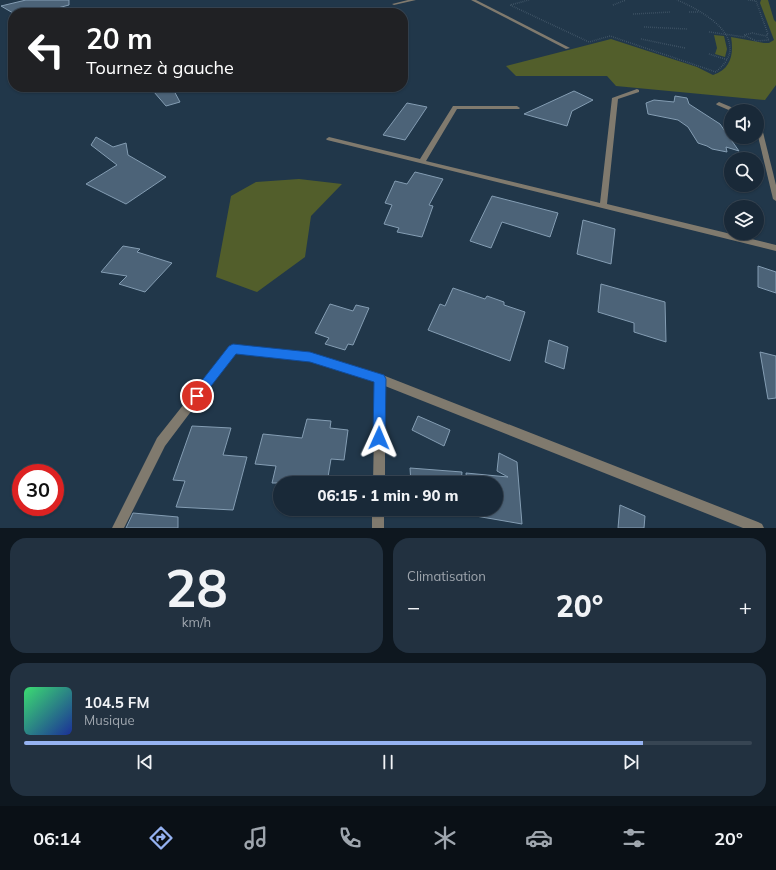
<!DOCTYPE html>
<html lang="fr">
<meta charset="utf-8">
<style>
:root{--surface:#192938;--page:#223140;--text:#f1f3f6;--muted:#9fa6ae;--line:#374553;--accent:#95b2f1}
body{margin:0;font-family:Mulish,sans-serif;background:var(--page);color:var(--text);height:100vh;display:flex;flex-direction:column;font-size:15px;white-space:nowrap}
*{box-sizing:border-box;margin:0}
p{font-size:13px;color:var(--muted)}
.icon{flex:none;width:22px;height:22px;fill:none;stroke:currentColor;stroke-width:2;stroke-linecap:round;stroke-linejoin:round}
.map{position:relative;height:528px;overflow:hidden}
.panel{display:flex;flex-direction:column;gap:10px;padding:10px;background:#0e171f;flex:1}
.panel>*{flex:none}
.banner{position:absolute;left:8px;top:8px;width:400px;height:84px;border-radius:16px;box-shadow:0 1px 3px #0004,0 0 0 1px var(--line);background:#202124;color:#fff;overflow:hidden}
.buttons{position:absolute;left:724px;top:104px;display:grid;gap:8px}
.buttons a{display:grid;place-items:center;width:40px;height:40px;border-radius:50%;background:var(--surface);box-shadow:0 1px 3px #0004,0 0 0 1px var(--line);font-size:20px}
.speed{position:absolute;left:12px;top:464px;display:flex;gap:8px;font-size:20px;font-weight:700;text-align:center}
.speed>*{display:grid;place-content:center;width:52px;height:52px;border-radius:50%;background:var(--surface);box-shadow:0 1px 3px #0004,0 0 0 1px var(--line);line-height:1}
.speed .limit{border:6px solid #d22;background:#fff;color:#111}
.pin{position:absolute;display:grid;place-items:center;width:34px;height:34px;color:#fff;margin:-17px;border:2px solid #fff;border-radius:50%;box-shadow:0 1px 4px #0007}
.me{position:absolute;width:44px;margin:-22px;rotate:1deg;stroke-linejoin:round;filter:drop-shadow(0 0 3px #0008)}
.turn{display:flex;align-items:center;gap:14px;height:84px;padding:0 12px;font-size:18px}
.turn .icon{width:52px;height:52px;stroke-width:2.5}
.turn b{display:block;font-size:28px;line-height:34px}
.big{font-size:30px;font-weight:800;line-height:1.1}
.panel .card{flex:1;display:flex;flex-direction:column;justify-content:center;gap:6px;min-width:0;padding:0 14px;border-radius:16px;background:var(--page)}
.panel .dial{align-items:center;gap:0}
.dial b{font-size:52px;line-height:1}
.song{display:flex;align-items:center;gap:12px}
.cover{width:48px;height:48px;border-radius:6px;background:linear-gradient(135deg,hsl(140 70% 55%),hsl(230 70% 35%))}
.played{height:4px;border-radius:2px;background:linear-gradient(90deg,var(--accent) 85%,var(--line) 85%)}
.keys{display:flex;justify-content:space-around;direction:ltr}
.heat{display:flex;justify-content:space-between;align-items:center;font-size:22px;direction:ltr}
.panel .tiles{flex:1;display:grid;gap:10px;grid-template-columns:1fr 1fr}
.card:last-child{grid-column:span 2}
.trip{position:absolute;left:273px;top:476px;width:230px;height:40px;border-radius:20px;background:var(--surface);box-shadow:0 1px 3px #0004,0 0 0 1px var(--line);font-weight:800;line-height:40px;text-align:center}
.dock{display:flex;height:64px;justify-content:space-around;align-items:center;background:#0a1016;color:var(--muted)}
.dock .icon{width:28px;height:28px}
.dock .current{color:var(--accent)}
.dock b{font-size:18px;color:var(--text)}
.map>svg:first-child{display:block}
</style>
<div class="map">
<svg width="776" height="528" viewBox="0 0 776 528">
<rect width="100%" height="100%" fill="#21374a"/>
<g fill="#525e2b">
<path d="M761,0H768L774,20L776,22V85L765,100L616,86L607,76H516L506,66L611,39L697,67L713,75C731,69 734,54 731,37L764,43H769L774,40L760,3Z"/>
<path d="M714,35L724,36L727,49L725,57L715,54L717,48Z"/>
<path d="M299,179L342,184L311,216L305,257L257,292L216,277L231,196L256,182Z"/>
</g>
<g fill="#4c6378" stroke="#849db3">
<path d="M26,0H69V5L39,13H13L1,6Z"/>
<path d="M173,89L180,102L166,106L154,92Z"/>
<path d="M574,91L593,100L572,111L567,126L524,114Z"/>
<path d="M675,96L687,98L689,104L720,124L739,151L726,147L727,152L712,149L707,146L698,143L688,127L678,120L648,114L646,103L654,100L674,102Z"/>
<path d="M407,103L427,107L405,140L383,135Z"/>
<path d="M96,137L113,147L126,143L128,155L166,177L126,204L86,184L117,165L91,145Z"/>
<path d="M415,172L443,179L429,205L433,206L422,237L397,232L399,228L384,224L392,205L385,203L395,181L407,184Z"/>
<path d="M492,196L558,213L550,237L502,222L491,248L470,241Z"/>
<path d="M583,220L615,229L611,264L577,254Z"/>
<path d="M123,246L140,249L137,252L172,263L145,292L119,284L127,276L101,272Z"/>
<path d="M758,266L776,272V293L758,287Z"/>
<path d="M601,284L665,302L666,342L634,332V323L598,312Z"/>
<path d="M453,288L485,299L487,296L504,302V305L525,312L510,361L428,330L440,304L445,306Z"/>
<path d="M330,304L353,311L356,305L369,308L353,345L348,344L345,350L325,344L329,338L315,333Z"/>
<path d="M549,340L568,347L564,369L545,362Z"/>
<path d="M760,352L776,356V398L768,399Z"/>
<path d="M418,416L450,430L444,446L412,430Z"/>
<path d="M307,419L331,421L330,428L348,430L344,460L331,459L327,483H272L276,466L255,464L263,434L302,438Z"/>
<path d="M192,426L231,428L223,455L247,457L233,510L176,507L185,481L173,480Z"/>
<path d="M499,453L517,462L522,524L470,515L469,509H496V483H467L466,473L508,477L497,471Z"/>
<path d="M410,468L462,472L461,483H411Z"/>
<path d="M620,505L645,516L644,528H618Z"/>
<path d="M133,513L178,517V528H126Z"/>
</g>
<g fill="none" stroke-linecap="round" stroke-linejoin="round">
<g stroke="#56697a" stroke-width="1.5" stroke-dasharray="0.5 1.5" stroke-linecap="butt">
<path d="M529,0L510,5L589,42L610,36L716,72C721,67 727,62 729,55C737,29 696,8 677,0"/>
<path d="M748,0L756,1"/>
<path d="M756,1L768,34L766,36"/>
<path d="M613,5L626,0"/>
<path d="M689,12H698"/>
<path d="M633,14L670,12"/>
<path d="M644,27L688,29"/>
<path d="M709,32L745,37"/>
<path d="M752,33L766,36L769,40L756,41L744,35Z"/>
<path d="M641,39L685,48"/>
<path d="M709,54L728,60"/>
</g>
<g fill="#807a6e" fill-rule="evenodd">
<path d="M408,0H416L394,5L392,4Z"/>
<path d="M471,0H476L570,48L566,49Z"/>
</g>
<g fill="#807a6e" fill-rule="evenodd">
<path d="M637,89L639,90V92L618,99L607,204L776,245V251L327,140L326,139L329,137L420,159L453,106H517L520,108L519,109H457L426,161L600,203L612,98Z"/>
<path d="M719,102L738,110L739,111H731L717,105L716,104Z"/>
<path d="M757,118L760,120L776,185V201L773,199L757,132Z"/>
<path d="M233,345L310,353L380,374L758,522L762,524L764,528H743L385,386V483H373L375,382L310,361L235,353L165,446L124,528H112L157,438L230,346Z"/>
<rect x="372" y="509" width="12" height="19"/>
</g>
</g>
<path fill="#1a73e8" stroke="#114b97" d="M233,344L310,352L384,375L386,379L385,438L384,443L379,444L375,443L373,438L374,382L310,362L236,354L201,399L197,401L193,399L191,396L193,392L229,346Z"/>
</svg>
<div class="buttons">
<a><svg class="icon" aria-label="sound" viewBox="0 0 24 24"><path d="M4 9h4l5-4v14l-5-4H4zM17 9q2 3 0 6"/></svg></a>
<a><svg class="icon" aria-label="search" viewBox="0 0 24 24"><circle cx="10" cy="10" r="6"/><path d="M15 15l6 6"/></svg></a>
<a><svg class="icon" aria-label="layers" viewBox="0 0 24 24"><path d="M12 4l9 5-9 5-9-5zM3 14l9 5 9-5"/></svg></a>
</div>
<div class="speed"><div class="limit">30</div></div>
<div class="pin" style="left:197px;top:396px;background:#d93025"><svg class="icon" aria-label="arrive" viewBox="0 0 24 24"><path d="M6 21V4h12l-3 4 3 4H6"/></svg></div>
<svg class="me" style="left:379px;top:438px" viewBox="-20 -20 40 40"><path d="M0-17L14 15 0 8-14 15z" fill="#1a73e8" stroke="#fff" stroke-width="4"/></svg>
<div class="trip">06:15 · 1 min · 90 m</div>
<div class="banner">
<div class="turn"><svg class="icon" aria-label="left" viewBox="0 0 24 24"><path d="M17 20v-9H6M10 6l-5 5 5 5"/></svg><div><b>20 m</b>Tournez à gauche</div></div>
</div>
</div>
<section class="panel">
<div class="tiles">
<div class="card dial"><b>28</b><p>km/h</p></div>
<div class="card"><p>Climatisation</p>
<div class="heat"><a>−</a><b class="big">20°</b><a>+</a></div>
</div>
<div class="card">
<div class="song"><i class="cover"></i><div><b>104.5 FM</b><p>Musique</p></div></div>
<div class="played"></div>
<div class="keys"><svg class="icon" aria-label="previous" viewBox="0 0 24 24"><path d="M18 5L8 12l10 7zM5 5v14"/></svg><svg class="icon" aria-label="pause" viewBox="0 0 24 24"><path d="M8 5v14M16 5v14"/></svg><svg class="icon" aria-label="next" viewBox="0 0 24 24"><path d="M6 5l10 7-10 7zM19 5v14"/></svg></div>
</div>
</div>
</section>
<nav class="dock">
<b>06:14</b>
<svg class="icon current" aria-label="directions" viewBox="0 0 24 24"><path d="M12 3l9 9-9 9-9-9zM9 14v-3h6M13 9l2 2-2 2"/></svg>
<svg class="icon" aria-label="music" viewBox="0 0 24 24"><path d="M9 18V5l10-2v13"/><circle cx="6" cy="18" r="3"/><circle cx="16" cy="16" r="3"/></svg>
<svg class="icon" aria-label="phone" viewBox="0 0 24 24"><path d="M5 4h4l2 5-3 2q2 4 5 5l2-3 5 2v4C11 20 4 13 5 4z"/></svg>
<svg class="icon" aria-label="climate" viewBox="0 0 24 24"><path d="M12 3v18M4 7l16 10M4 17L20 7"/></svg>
<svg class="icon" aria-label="car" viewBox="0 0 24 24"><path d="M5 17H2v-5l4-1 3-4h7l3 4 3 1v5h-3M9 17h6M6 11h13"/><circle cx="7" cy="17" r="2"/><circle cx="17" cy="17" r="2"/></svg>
<svg class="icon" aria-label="filters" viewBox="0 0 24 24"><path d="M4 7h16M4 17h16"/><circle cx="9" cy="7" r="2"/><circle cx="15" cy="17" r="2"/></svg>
<b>20°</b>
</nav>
